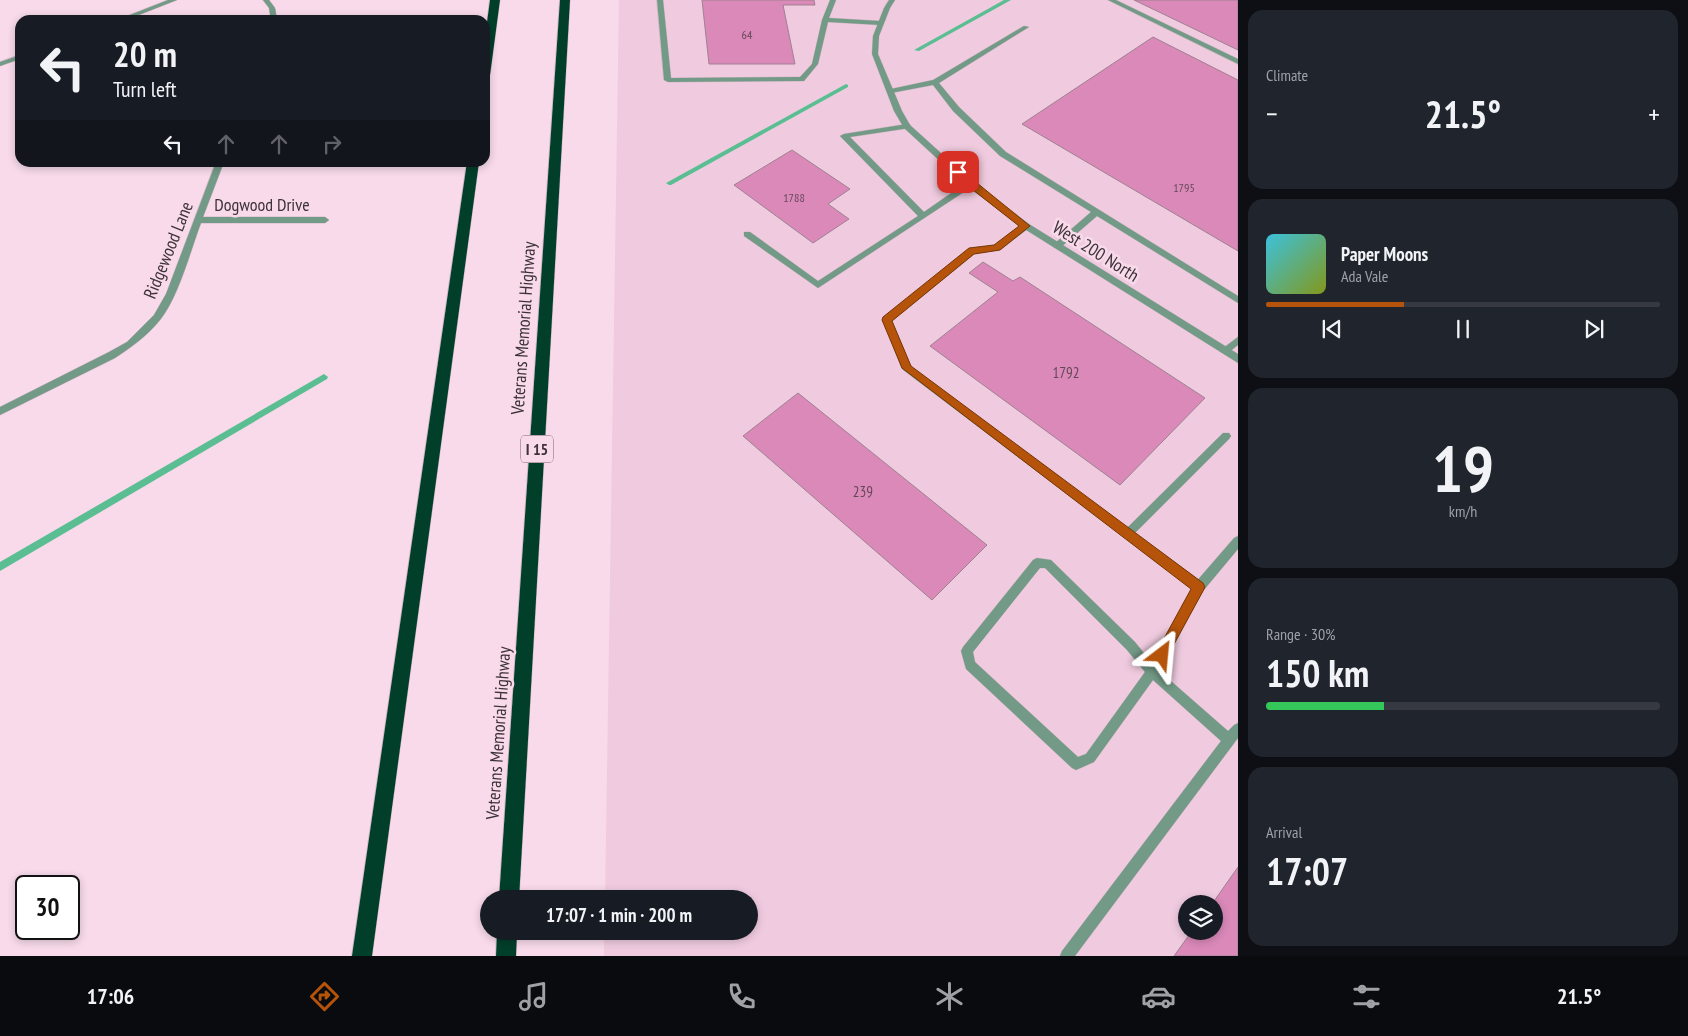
<!DOCTYPE html>
<meta charset="utf-8">
<style>
:root{--surface:#171b24;--page:#20242c;--text:#f1f3f6;--muted:#9ea1a6;--line:#363941;--accent:#b45309}
body{margin:0;font-family:"PT Sans Narrow",sans-serif;background:var(--page);color:var(--text);height:100vh;display:flex;flex-direction:column;font-size:19px;white-space:nowrap}
*{box-sizing:border-box;margin:0}
p{font-size:16px;color:var(--muted)}
.icon{flex:none;width:28px;height:28px;fill:none;stroke:currentColor;stroke-width:2;stroke-linecap:round;stroke-linejoin:round}
.map{position:relative;flex:1;overflow:hidden}
.side{display:flex;flex-direction:column;gap:10px;padding:10px;background:#0d0f14;width:450px}
.side>*{flex:none}
.hud{position:absolute;left:15px;top:15px;width:475px;height:152px;border-radius:15px;box-shadow:0 2px 8px #0003;background:#171b24;color:var(--text);overflow:hidden}
.buttons{position:absolute;left:1178px;top:895px;display:grid;gap:10px}
.buttons a{display:grid;place-items:center;width:45px;height:45px;border-radius:50%;background:var(--surface);box-shadow:0 2px 8px #0003;font-size:25px}
.speed{position:absolute;left:15px;top:875px;display:flex;gap:10px;font-size:25px;font-weight:700;text-align:center}
.speed>*{display:grid;place-content:center;width:65px;height:65px;border-radius:50%;background:var(--surface);box-shadow:0 2px 8px #0003;line-height:1}
.speed .limit{border:2px solid #111;border-radius:8px;background:#fff;color:#111}
.pin{position:absolute;display:grid;place-items:center;width:42px;height:42px;color:#fff;margin:-21px;border-radius:10px;box-shadow:0 2px 8px #0006}
.me{position:absolute;width:55px;margin:-28px;rotate:29deg;stroke-linejoin:round;filter:drop-shadow(0 0 4px #0008)}
.turn{display:flex;align-items:center;gap:18px;height:105px;padding:0 15px;font-size:22px}
.turn .icon{width:65px;height:65px;stroke-width:2.5}
.turn b{display:block;font-size:35px;line-height:42px}
.lanes{display:flex;align-items:center;height:48px;padding:0 15px;background:#0003;justify-content:center;gap:25px;direction:ltr}
.lanes .off{opacity:.35}
.big{font-size:38px;font-weight:700;line-height:1.1}
.side .card{flex:1;display:flex;flex-direction:column;justify-content:center;gap:8px;min-width:0;padding:0 18px;border-radius:15px;background:var(--page)}
.side .dial{align-items:center;gap:0}
.dial b{font-size:65px;line-height:1}
.song{display:flex;align-items:center;gap:15px}
.cover{width:60px;height:60px;border-radius:8px;background:linear-gradient(135deg,hsl(190 70% 55%),hsl(70 70% 35%))}
.played{height:5px;border-radius:2px;background:linear-gradient(90deg,var(--accent) 35%,var(--line) 35%)}
.keys{display:flex;justify-content:space-around;direction:ltr}
.heat{display:flex;justify-content:space-between;align-items:center;font-size:28px;direction:ltr}
.charge{height:8px;border-radius:4px;background:linear-gradient(90deg,#34c759 30%,var(--line) 0)}
.trip{position:absolute;left:480px;top:890px;width:278px;height:50px;border-radius:25px;background:var(--surface);box-shadow:0 2px 8px #0003;font-weight:700;line-height:50px;text-align:center}
.menu{display:flex;height:80px;justify-content:space-around;align-items:center;background:#090b0e;color:var(--muted)}
.menu .icon{width:35px;height:35px}
.menu .active{color:var(--accent)}
.menu b{font-size:22px;color:var(--text)}
main{display:flex;flex:1;min-height:0}
.map>svg:first-child{display:block}
</style>
<main>
<div class="map">
<svg width="1238" height="956" viewBox="0 0 1238 956">
<rect width="100%" height="100%" fill="#f8daea"/>
<path fill="#f0cbdf" fill-rule="evenodd" d="M619,0H1238V956H604V931H749V899H605ZM1186,904H1214V931H1186Z"/>
<g fill="none" stroke-linecap="round" stroke-linejoin="round">
<g fill="#5abe92" fill-rule="evenodd">
<path d="M1004,0H1011L919,51L914,50Z"/>
<path d="M846,84L848,85V87L671,185H669L666,183Z"/>
<path d="M324,374L328,377L327,379L0,571V562Z"/>
</g>
</g>
<g fill="#da89b9" stroke="#9d8290">
<path d="M702,0H814L815,5H783L795,64H709Z"/>
<path d="M1134,0H1238V50Z"/>
<path d="M1153,37L1238,80V251L1022,124Z"/>
<path d="M792,150L850,189L828,204L849,219L813,243L734,185Z"/>
<path d="M983,262L1013,281L1020,277L1205,398L1120,485L930,346L998,292L969,273Z"/>
<path d="M798,393L987,545L932,600L743,436Z"/>
<path d="M1238,867V956H1174L1192,931H1214V904H1212Z"/>
</g>
<g fill="none" stroke-linecap="round" stroke-linejoin="round">
<defs>
<g id="service">
<path d="M657,0H663L671,78L800,77L812,64L822,20L830,0H836L829,18L880,21L883,23L880,25L828,22L818,64L804,81L668,82L664,80Z"/>
<path d="M1108,0H1116L1238,59V64Z"/>
<path d="M1024,26L1029,27L939,83L959,107L1006,152L1238,296V303L1097,216L1060,248H1054V244L1091,212L1000,156L953,111L933,85L891,93L887,91L891,89L933,80Z"/>
<path d="M907,124H910V128L850,137L924,212L967,182H973V186L818,288L744,236V232H750L818,281L918,216L840,136L844,134Z"/>
<path d="M1026,223L1030,226L1029,228L1000,250L974,254L892,321L911,367L1127,528L1223,433H1229L1231,436L1229,439L1135,533L1203,583L1204,587L1203,591L1199,592L1195,591L902,369L883,320L884,318L969,249L995,245Z"/>
<path d="M1238,337V345L1228,353H1222L1220,351L1222,349Z"/>
<path d="M1037,558L1051,560L1135,642L1156,668L1228,731L1234,725L1238,723V738L1075,956H1060L1062,951L1221,741L1153,680L1094,762L1076,770L1072,768L966,669L961,651L963,647L1033,560ZM1040,568H1045L1127,650L1145,672L1086,754L1078,757L975,662L973,652Z"/>
</g>
<g id="minor">
<path d="M168,0H177L126,20H117Z"/>
<path d="M263,0H269L275,8L277,20H271L269,8Z"/>
<path d="M889,0H895L890,8L879,36L878,54L902,111L910,125L973,182L1029,224L1238,354V363L1023,228L967,186L904,128L894,111L872,54L873,36L884,8Z"/>
<path d="M20,55V59L0,66V62Z"/>
<path d="M216,162H224L203,217H325L329,220L325,223H201C190,252 179,296 160,320C148,335 132,347 115,358L0,415V407L109,352L127,342L154,315L166,294Z"/>
<path d="M1238,536V549L1203,591L1156,676L1152,678L1148,676L1146,672L1148,668L1195,583L1234,538Z"/>
</g>
<g id="motorway">
<path d="M490,0H500L490,75L485,78V37Z"/>
<path d="M560,0H570L519,899H499Z"/>
<path d="M467,162H479L372,956H352Z"/>
<path d="M497,931H517L516,956H496Z"/>
</g>
</defs>
<use href="#service" stroke="#d3b8c6" stroke-width="1"/>
<use href="#minor" stroke="#d3b8c6" stroke-width="1"/>
<use href="#motorway" stroke="#d3b8c6" stroke-width="1"/>
<use href="#service" fill="#739a86" fill-rule="evenodd"/>
<use href="#minor" fill="#739a86" fill-rule="evenodd"/>
<use href="#motorway" fill="#023f2a" fill-rule="evenodd"/>
</g>
<path fill="#b45309" stroke="#753606" d="M954,170H961L1030,226L1000,250L974,254L892,321L911,366L1203,583L1205,587L1203,591L1166,659L1162,661L1157,659L1155,655L1191,589L902,368L882,320L883,317L969,248L994,245L1019,226L954,175Z"/>
<g text-anchor="middle" dominant-baseline="central" stroke-width="5" stroke-linejoin="round" paint-order="stroke">
<g font-size="12" fill="#644858">
<text x="747" y="34">64</text>
<text x="1184" y="187">1795</text>
<text x="794" y="197">1788</text>
</g>
<g font-size="15" fill="#644858">
<text x="1066" y="372">1792</text>
<text x="863" y="491">239</text>
</g>
<rect fill="#f8daea" stroke="#75646d" stroke-width="1" x="521" y="435.5" width="32" height="27" rx="4"/>
<g font-size="16" font-weight="bold" fill="#3d3238">
<text x="537" y="449">I 15</text>
</g>
<g font-size="18" fill="#3d3238" stroke="#f8daea">
<text x="262" y="204">Dogwood Drive</text>
<text transform="translate(168 250) rotate(-68)">Ridgewood Lane</text>
<text transform="translate(1096 251) rotate(32)">West 200 North</text>
<text transform="translate(523 328) rotate(-86)">Veterans Memorial Highway</text>
<text transform="translate(498 733) rotate(-86)">Veterans Memorial Highway</text>
</g>
</g>
</svg>
<div class="buttons">
<a><svg class="icon" aria-label="layers" viewBox="0 0 24 24"><path d="M12 4l9 5-9 5-9-5zM3 14l9 5 9-5"/></svg></a>
</div>
<div class="speed"><div class="limit">30</div></div>
<div class="pin" style="left:958px;top:172px;background:#d93025"><svg class="icon" aria-label="arrive" viewBox="0 0 24 24"><path d="M6 21V4h12l-3 4 3 4H6"/></svg></div>
<svg class="me" style="left:1162px;top:655px" viewBox="-20 -20 40 40"><path d="M0-17L14 15 0 8-14 15z" fill="#b45309" stroke="#fff" stroke-width="4"/></svg>
<div class="trip">17:07 · 1 min · 200 m</div>
<div class="hud">
<div class="turn"><svg class="icon" aria-label="left" viewBox="0 0 24 24"><path d="M17 20v-9H6M10 6l-5 5 5 5"/></svg><div><b>20 m</b>Turn left</div></div>
<div class="lanes"><svg class="icon" aria-label="left" viewBox="0 0 24 24"><path d="M17 20v-9H6M10 6l-5 5 5 5"/></svg><svg class="icon off" aria-label="ahead" viewBox="0 0 24 24"><path d="M12 20V5M6 11l6-6 6 6"/></svg><svg class="icon off" aria-label="ahead" viewBox="0 0 24 24"><path d="M12 20V5M6 11l6-6 6 6"/></svg><svg class="icon off" aria-label="right" viewBox="0 0 24 24"><path d="M7 20v-9h11M14 6l5 5-5 5"/></svg></div>
</div>
</div>
<section class="side">
<div class="card"><p>Climate</p>
<div class="heat"><a>−</a><b class="big">21.5°</b><a>+</a></div>
</div>
<div class="card">
<div class="song"><i class="cover"></i><div><b>Paper Moons</b><p>Ada Vale</p></div></div>
<div class="played"></div>
<div class="keys"><svg class="icon" aria-label="previous" viewBox="0 0 24 24"><path d="M18 5L8 12l10 7zM5 5v14"/></svg><svg class="icon" aria-label="pause" viewBox="0 0 24 24"><path d="M8 5v14M16 5v14"/></svg><svg class="icon" aria-label="next" viewBox="0 0 24 24"><path d="M6 5l10 7-10 7zM19 5v14"/></svg></div>
</div>
<div class="card dial"><b>19</b><p>km/h</p></div>
<div class="card"><p>Range · 30%</p><b class="big">150 km</b><div class="charge"></div></div>
<div class="card"><p>Arrival</p><b class="big">17:07</b></div>
</section>
</main>
<nav class="menu">
<b>17:06</b>
<svg class="icon active" aria-label="directions" viewBox="0 0 24 24"><path d="M12 3l9 9-9 9-9-9zM9 14v-3h6M13 9l2 2-2 2"/></svg>
<svg class="icon" aria-label="music" viewBox="0 0 24 24"><path d="M9 18V5l10-2v13"/><circle cx="6" cy="18" r="3"/><circle cx="16" cy="16" r="3"/></svg>
<svg class="icon" aria-label="phone" viewBox="0 0 24 24"><path d="M5 4h4l2 5-3 2q2 4 5 5l2-3 5 2v4C11 20 4 13 5 4z"/></svg>
<svg class="icon" aria-label="climate" viewBox="0 0 24 24"><path d="M12 3v18M4 7l16 10M4 17L20 7"/></svg>
<svg class="icon" aria-label="car" viewBox="0 0 24 24"><path d="M5 17H2v-5l4-1 3-4h7l3 4 3 1v5h-3M9 17h6M6 11h13"/><circle cx="7" cy="17" r="2"/><circle cx="17" cy="17" r="2"/></svg>
<svg class="icon" aria-label="filters" viewBox="0 0 24 24"><path d="M4 7h16M4 17h16"/><circle cx="9" cy="7" r="2"/><circle cx="15" cy="17" r="2"/></svg>
<b>21.5°</b>
</nav>
